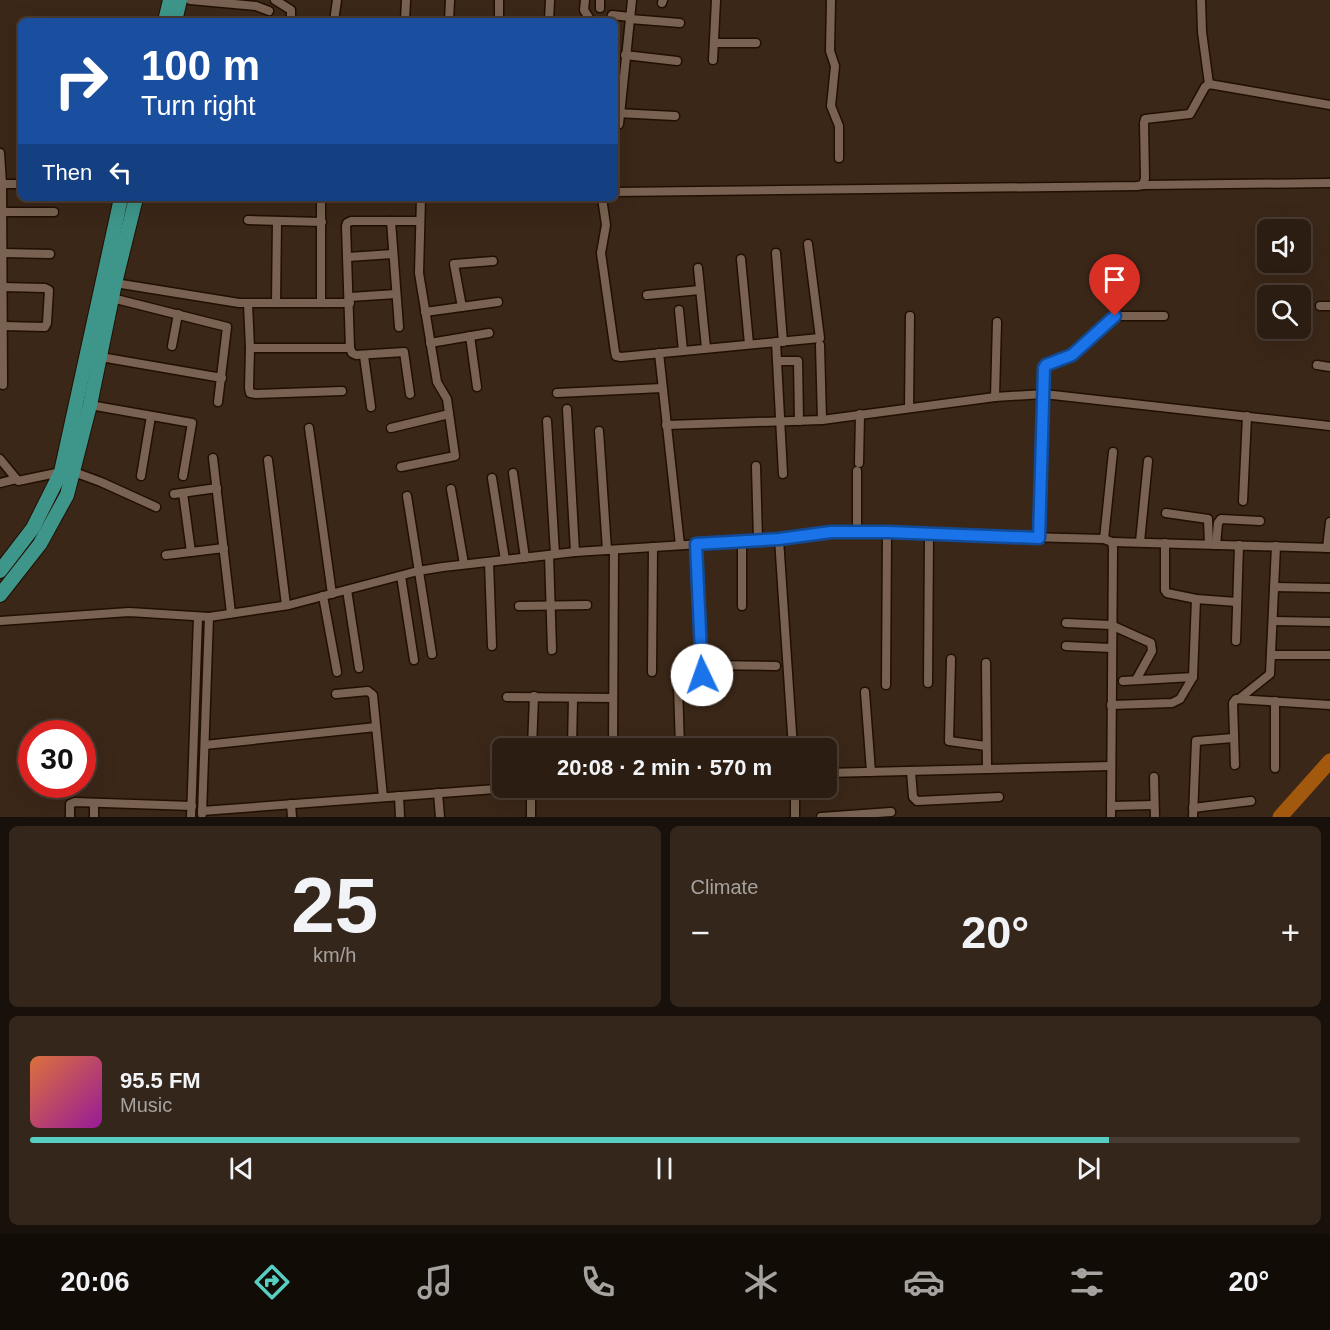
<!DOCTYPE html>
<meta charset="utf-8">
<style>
:root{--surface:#2c1d12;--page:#34261b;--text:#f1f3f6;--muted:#a6a29f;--line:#483b32;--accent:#57cec1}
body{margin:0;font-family:Helvetica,sans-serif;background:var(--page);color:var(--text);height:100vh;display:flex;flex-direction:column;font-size:22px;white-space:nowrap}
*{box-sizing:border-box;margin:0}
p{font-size:20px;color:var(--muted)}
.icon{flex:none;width:33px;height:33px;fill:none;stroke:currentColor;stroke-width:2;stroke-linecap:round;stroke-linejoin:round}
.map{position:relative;height:817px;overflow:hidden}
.details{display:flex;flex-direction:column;gap:9px;padding:9px;background:#18100a;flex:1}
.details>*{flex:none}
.hud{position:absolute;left:18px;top:18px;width:600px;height:183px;border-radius:9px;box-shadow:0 6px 24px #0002,0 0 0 2px var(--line);background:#1a4fa0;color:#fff;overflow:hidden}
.fabs{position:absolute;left:1257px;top:219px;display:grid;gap:12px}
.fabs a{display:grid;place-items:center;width:54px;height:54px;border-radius:9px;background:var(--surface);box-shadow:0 6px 24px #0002,0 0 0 2px var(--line);font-size:30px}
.speed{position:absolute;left:18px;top:720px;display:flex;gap:12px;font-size:30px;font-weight:700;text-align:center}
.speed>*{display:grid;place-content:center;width:78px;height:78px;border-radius:50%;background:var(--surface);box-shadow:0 6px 24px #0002,0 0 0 2px var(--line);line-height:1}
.speed .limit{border:9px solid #d22;background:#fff;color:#111}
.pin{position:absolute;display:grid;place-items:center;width:51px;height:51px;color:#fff;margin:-62px -26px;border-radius:50% 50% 50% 0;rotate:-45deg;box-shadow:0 0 6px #0007}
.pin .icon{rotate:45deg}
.me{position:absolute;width:66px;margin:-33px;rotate:357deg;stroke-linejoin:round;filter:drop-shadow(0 0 4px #0008)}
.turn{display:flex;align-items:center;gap:21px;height:126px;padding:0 24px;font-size:27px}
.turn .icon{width:78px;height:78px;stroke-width:2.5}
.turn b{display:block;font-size:42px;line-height:51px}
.then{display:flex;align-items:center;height:57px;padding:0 24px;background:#0003;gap:12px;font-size:22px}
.big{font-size:45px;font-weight:700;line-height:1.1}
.details .card{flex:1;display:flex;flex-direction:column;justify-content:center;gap:9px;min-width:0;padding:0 21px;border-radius:9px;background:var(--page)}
.details .dial{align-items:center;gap:0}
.dial b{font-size:78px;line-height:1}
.song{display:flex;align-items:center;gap:18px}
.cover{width:72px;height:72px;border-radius:9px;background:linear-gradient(135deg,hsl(20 70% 55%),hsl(300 70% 35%))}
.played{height:6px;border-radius:3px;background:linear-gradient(90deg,var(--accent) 85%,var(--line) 85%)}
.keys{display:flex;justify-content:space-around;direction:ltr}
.heat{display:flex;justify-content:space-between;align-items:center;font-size:33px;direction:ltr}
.details .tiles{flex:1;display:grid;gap:9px;grid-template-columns:1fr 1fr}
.card:last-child{grid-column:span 2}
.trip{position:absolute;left:492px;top:738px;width:345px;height:60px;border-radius:9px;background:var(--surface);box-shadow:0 6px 24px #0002,0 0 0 2px var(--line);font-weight:700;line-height:60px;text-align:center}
.tab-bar{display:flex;height:96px;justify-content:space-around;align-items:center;background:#120c07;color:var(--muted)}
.tab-bar .icon{width:42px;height:42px}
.tab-bar .on{color:var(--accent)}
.tab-bar b{font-size:27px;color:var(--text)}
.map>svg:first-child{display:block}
</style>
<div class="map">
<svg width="1330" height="817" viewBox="0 0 1330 817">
<rect width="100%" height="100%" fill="#3b2718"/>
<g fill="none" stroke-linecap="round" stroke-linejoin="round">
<path stroke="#a2580d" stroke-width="15" d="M1280,817L1330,761"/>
<defs>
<g id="minor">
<path d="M190,0L256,6L269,11"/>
<path d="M275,0L291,10V21"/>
<path d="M585,0L584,10L591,21"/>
<path d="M831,0L830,51L835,66L831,106L839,126V158"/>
<path d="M1201,0L1202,32L1209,84"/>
<path d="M662,3L663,0"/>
<path d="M600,8V0"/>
<path d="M630,19L680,23"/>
<path d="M334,21L337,0"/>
<path d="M405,21L406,0"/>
<path d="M449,21L450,0"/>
<path d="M499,21V0"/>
<path d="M549,21L550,0"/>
<path d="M610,21L612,15L630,17"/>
<path d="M714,43H756"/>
<path d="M625,55L677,61"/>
<path d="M713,60L716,0"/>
<path d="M616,113L675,116"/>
<path d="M619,124L632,0"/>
<path d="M0,153L2,183L3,385"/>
<path d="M0,184H21"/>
<path d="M1143,185L1330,183"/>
<path d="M615,192L1137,186L1143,185L1145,178L1144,123L1145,119L1190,114L1205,87L1209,84L1330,105"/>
<path d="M602,198L606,225L601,253L615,352L616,356L621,357L820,338L808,244"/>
<path d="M3,212H54"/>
<path d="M248,220L322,222"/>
<path d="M391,221L399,327"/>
<path d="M3,253L50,254"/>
<path d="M776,253L783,342"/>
<path d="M348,257L393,254"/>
<path d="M741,259L749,344"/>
<path d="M698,268L706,348"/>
<path d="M115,283L239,303H350"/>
<path d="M3,287L45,288L49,290L47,323L45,327L3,326"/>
<path d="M647,295L700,290"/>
<path d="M350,297L396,294"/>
<path d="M112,298L227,327L218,402"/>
<path d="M276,303L277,221"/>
<path d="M321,303V202"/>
<path d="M248,304L250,348L249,388L250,393L256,394L342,391"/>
<path d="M1320,306H1330"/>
<path d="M462,307L454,264L493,261"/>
<path d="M679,310L683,351"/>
<path d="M425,312L498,302"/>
<path d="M470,336L477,387"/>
<path d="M776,342L783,474"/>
<path d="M430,343L489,333"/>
<path d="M820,345L822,420"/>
<path d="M172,346L178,314"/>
<path d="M250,348H350"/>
<path d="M659,353L680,545"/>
<path d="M364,356L371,407"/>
<path d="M101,357L222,378"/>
<path d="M777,361H798L799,421"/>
<path d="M1317,365L1330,367"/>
<path d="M557,393L662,388"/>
<path d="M410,394L404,352L356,355L352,353L350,348L346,226L347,223L351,221H420"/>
<path d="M995,397L997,322"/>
<path d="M90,405L192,423L183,476"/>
<path d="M909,408L910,316"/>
<path d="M567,409L575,552"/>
<path d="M547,421L555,554"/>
<path d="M666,425L822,420L995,397L1044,394L1330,426"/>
<path d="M309,428L332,594"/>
<path d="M391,428L449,414"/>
<path d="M599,431L607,550"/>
<path d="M213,458L231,613"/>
<path d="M0,459L18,481L61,472"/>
<path d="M268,460L286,605"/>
<path d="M859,463L860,414"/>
<path d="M756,466L758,540"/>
<path d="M401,467L455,456L447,399L437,382L419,273L421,198"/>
<path d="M74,472L101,482L156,507"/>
<path d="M513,473L525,558"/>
<path d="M141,476L151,416"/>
<path d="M492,478L505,560"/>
<path d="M0,483L16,479"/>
<path d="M451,489L464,564"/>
<path d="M183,493L191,552"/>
<path d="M174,494L217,488"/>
<path d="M407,496L432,654"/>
<path d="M1243,501L1247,416"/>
<path d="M1166,513L1208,519L1209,544"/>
<path d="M857,532V471"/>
<path d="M1039,538L1044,368L1046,365L1072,355L1115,316H1164"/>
<path d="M779,539L793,748"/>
<path d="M1104,539L1113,452"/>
<path d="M742,541V606"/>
<path d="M1112,542L1330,548"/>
<path d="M1140,542L1148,461"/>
<path d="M1165,543V590L1167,593L1196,599L1237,602"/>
<path d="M696,544L702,675"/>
<path d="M1216,545L1218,523L1221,519L1260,521"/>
<path d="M1327,548L1330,522"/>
<path d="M166,555L224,548"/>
<path d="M549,555L552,650"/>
<path d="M489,562L492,646"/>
<path d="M401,576L414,660"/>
<path d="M1274,587L1330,588"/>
<path d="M347,590L359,668"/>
<path d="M323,596L337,672"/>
<path d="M519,606L587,605"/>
<path d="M0,621L129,612L209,617L289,605L418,571L443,567L575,552L779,539L832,532L1104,539L1112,542L1113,548L1111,817"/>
<path d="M1273,621L1330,622"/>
<path d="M1066,623L1111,625L1151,643L1152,651L1136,680"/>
<path d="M1236,641L1239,545"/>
<path d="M1066,646L1111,648"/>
<path d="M1271,655H1330"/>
<path d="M951,659L949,741L986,746"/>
<path d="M986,663L987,769"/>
<path d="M701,665L776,666"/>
<path d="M652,672L653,547"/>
<path d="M1123,681L1193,677"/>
<path d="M928,683L929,534"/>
<path d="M886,685L887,532"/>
<path d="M678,686L680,748"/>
<path d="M865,692L871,772"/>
<path d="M336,694L368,691L373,695L383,797"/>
<path d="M507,697L613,698"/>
<path d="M1240,698L1270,674L1276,546"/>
<path d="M1275,701V768"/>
<path d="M1111,705L1172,703L1180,699L1193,677L1196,599"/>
<path d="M205,745L376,727"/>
<path d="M532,748L534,696"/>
<path d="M572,748L573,698"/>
<path d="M613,748L614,550"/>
<path d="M1235,765L1233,703L1236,699L1330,705"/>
<path d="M911,771L913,797L917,801L999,797"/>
<path d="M826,773L1111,766"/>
<path d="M1154,777L1155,817"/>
<path d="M531,788V817"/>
<path d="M757,788H795"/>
<path d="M438,793L440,817"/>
<path d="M399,796L400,817"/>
<path d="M94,803V817"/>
<path d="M291,804L292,817"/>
<path d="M1111,806L1154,805"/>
<path d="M1193,808L1251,801"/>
<path d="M202,811L509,788"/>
<path d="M202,814L209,617"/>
<path d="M70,817V804L75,802L192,806"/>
<path d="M191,817L198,617"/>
<path d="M795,817V788"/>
<path d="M821,817L891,812"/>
<path d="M1193,817L1196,741L1233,738"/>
</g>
<g id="trunk">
<path d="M165,21L170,0"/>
<path d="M175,21L180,0"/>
<path d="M0,571L33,528L61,472L121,198"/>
<path d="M0,595L40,544L67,495L90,405L115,283L136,198"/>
</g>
</defs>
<use href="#minor" stroke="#210f02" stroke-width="11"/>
<use href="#trunk" stroke="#210f02" stroke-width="16"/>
<use href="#minor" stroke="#796251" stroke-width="8"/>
<use href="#trunk" stroke="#3e968a" stroke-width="14"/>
</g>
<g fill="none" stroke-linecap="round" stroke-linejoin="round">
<defs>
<path id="route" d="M702,675L696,544L779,539L831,532H887L1039,538L1044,368L1046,365L1072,355L1115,316"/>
</defs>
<use href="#route" stroke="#114b97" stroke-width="15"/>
<use href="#route" stroke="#1a73e8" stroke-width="10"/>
</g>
</svg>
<div class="fabs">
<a><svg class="icon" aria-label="sound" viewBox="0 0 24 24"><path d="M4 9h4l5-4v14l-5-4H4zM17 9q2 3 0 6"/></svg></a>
<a><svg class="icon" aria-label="search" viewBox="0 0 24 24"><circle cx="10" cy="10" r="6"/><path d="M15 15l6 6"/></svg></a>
</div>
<div class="speed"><div class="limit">30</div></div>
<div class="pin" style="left:1115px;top:316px;background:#d93025"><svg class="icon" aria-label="arrive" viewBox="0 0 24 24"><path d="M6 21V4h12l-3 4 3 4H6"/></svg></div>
<svg class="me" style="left:702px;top:675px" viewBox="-20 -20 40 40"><circle r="19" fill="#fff"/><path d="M0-13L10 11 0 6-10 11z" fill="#1a73e8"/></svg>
<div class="trip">20:08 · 2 min · 570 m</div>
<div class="hud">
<div class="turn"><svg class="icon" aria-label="right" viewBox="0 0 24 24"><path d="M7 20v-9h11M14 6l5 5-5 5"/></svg><div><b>100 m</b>Turn right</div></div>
<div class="then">Then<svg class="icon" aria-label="left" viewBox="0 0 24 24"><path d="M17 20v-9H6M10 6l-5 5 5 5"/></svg></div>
</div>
</div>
<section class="details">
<div class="tiles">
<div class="card dial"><b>25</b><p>km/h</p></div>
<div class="card"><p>Climate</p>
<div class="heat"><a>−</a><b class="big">20°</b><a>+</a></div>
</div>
<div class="card">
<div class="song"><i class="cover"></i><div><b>95.5 FM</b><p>Music</p></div></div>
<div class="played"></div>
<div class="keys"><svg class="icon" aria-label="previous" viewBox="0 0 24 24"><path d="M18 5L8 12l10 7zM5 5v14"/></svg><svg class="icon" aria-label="pause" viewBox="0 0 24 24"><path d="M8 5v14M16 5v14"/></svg><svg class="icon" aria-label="next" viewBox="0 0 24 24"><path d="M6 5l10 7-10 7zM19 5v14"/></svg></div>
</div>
</div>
</section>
<nav class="tab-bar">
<b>20:06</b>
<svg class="icon on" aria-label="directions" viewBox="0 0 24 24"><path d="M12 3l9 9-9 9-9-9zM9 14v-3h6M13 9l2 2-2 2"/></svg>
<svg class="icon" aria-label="music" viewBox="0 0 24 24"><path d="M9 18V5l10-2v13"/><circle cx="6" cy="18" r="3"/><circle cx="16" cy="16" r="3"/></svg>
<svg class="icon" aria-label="phone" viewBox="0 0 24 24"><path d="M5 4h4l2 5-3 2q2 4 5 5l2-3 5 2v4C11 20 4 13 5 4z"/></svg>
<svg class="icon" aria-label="climate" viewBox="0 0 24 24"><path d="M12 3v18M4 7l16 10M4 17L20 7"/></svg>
<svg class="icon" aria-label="car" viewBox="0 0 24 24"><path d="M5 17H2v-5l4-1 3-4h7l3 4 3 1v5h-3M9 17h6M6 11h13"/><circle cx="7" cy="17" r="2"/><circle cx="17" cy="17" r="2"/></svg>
<svg class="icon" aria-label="filters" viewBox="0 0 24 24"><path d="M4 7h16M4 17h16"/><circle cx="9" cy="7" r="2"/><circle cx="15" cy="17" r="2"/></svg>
<b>20°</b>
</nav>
